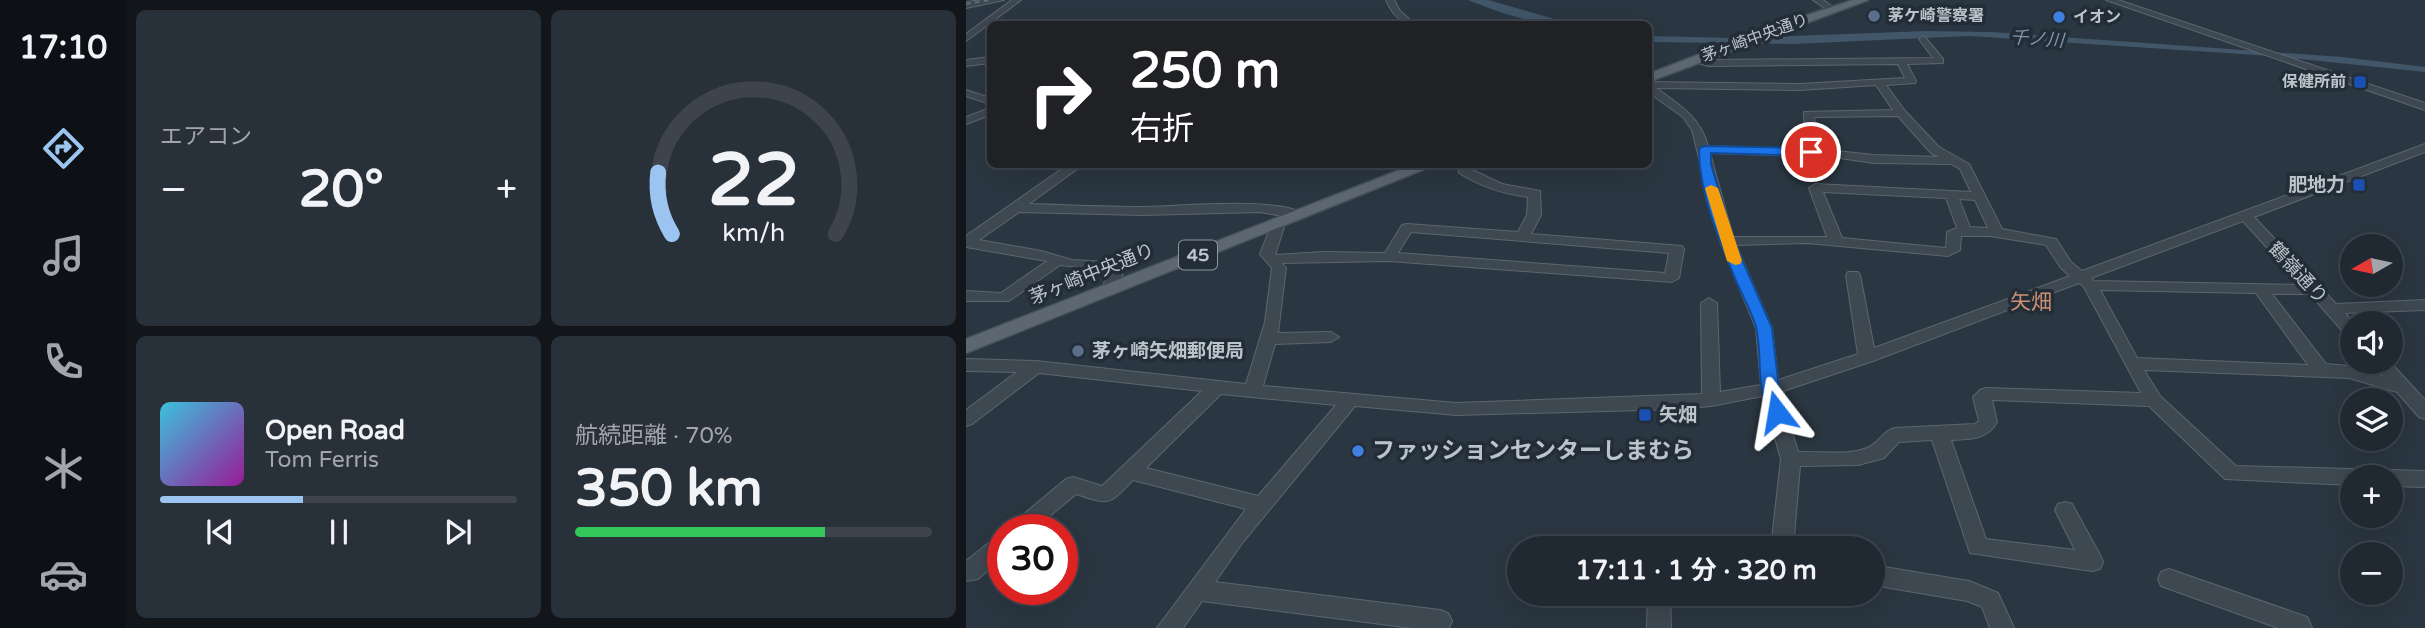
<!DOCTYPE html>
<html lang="ja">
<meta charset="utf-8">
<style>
:root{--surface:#202831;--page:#283039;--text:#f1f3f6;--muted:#a2a6ab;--line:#3d444d;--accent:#9bc5f0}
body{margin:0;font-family:"Varela Round","Noto Sans JP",sans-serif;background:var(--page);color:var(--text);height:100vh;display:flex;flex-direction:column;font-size:26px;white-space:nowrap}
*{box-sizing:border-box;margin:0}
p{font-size:23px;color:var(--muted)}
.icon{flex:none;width:38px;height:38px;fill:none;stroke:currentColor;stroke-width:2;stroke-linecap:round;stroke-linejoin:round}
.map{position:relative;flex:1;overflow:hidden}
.drawer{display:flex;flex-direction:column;gap:10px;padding:10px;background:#12161b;width:840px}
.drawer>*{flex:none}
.guide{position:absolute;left:21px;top:21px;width:665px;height:147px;border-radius:10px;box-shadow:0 7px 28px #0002,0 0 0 2px var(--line);background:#202124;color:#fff;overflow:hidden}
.needle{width:46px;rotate:261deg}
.fabs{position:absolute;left:1374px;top:234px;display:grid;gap:14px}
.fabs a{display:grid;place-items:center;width:63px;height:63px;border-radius:50%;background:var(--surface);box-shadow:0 7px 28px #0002,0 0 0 2px var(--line);font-size:35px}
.speed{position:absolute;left:21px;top:514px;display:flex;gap:14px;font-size:35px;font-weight:700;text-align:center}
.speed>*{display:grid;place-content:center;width:91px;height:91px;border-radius:50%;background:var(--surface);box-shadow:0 7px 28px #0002,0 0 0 2px var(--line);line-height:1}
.speed .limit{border:10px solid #d22;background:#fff;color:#111}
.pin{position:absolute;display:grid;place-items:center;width:60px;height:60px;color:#fff;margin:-30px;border:4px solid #fff;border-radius:50%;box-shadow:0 2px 7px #0007}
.me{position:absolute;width:77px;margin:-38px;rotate:346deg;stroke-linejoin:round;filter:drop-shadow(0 0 5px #0008)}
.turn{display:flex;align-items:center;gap:24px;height:147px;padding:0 28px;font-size:32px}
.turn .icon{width:91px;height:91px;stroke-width:2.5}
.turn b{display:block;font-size:49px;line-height:60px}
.big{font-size:52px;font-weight:700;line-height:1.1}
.drawer .card{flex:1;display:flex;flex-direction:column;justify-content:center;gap:10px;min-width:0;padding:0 24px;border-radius:10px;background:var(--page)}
.drawer .dial{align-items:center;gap:0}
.dial svg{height:182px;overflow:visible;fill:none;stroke:var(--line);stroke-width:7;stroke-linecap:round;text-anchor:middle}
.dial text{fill:var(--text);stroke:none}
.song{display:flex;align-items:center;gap:21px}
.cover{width:84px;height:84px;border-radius:10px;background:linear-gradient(135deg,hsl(190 70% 55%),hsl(300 70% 35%))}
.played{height:7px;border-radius:4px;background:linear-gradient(90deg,var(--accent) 40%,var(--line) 40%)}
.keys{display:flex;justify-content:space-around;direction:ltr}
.heat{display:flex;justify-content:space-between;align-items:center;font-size:38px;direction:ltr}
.charge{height:10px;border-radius:5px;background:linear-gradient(90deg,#34c759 70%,var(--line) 0)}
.drawer .tiles{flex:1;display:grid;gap:10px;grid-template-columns:repeat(2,1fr)}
.trip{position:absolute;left:541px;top:536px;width:378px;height:70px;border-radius:35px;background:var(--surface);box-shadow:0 7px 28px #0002,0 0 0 2px var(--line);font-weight:700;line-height:70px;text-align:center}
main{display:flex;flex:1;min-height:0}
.menu{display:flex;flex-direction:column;width:126px;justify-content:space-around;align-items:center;background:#0d1014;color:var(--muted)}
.menu .icon{width:49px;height:49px}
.menu .selected{color:var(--accent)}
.menu b{font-size:32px;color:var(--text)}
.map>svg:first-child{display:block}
</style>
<main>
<nav class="menu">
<b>17:10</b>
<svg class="icon selected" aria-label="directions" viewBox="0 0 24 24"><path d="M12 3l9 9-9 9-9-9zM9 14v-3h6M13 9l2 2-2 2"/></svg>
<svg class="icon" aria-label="music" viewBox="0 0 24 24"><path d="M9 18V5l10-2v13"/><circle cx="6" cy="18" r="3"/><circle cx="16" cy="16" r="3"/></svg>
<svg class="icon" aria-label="phone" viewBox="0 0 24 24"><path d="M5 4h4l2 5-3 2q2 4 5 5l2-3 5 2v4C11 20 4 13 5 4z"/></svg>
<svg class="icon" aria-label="climate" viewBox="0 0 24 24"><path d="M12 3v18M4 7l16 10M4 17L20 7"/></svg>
<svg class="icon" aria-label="car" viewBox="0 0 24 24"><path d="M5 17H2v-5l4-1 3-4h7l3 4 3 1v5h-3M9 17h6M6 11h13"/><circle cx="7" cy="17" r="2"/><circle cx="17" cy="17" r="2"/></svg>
</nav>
<section class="drawer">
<div class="tiles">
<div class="card"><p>エアコン</p>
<div class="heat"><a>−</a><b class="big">20°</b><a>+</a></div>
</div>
<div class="card dial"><svg viewBox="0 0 100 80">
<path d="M14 69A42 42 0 1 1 86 69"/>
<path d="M14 69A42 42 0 0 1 8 42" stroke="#9bc5f0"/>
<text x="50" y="56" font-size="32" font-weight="700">22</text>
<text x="50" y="72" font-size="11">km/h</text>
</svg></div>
<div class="card">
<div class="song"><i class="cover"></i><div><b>Open Road</b><p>Tom Ferris</p></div></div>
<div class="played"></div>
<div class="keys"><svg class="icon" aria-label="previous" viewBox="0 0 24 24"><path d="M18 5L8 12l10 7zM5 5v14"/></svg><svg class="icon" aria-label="pause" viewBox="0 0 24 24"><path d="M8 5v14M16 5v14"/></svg><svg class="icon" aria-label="next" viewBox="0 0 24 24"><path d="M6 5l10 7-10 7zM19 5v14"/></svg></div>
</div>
<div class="card"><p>航続距離 · 70%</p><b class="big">350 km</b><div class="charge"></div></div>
</div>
</section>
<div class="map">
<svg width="1459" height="628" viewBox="0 0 1459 628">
<rect width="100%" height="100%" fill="#2a3641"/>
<g fill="#415669">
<path d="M502,0H522L606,24C567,25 537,14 502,0Z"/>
<path d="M960,31L1025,32L1180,43L1376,57L1459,67V72L1305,56L1003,36L828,44L683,42L682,36L769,38Z"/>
</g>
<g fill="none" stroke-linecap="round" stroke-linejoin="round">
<defs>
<g id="minor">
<path d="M17,0H38L0,8V2Z"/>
<path d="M46,0H55L0,41V34Z"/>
<path d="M420,0H428L434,11L449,24C434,24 426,13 420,0Z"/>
<path d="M847,0H857L871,10L864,12Z"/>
<path d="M1140,0H1152L1459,103V110Z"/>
<path d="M958,36L977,59V63L941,64L950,81L949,83L920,85L939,111L973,147L1003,164L1036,229L1090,239L1105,262L1116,271L1459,144V152L1288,217L1370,304L1459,300V310L1379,313L1388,324H1386V336L1380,335L1344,294H1306L1360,364L1383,366L1417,376L1406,362H1424L1459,400V419L1453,417L1431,392L1383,378L1178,370L1194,396L1270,466L1459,471V487L1424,486V478H1386V485L1259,479L1183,406L1026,400L1031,422C1021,440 1004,439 985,440L1020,539L1109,550L1089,510L1092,504L1099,502L1106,504L1134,555L1137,562L1134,569L1126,571L1004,553L966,440L933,442L918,458L892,465L834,466L827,548H805L815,459L797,396L745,406L711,409L490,415L389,406L277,542L249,582L474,610L482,613L486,621L483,628H446L236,601L217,628H191L280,509L167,480C141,506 145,505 110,494L67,530H43L46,524L100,479L107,477L136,486L236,391L73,373L6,424L0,426V410L51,372L0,371V359L70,361L280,384L299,322L306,268L294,254L307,221L312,220L319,224L309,255L358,252L419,253L436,225L441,224L552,232L561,215L562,197C537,194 514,186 493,173V164H505L504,169L536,184L574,191L575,215L565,234L716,246L718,249L713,278L706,282L423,261L316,263L320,268L312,333L365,332L373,337L365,342L309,344L297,386L490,403L736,394L735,303L743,298L751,303L754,392L795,385L790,328L754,241L726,130L717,117L682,92V82L834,84L939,78L932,64L742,66L723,60L728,57L742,60L967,58L953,39ZM910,85L927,110L838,112L839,149L742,146C734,117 714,105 690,88L834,90ZM932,116L965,153L973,157L908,155L851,149L848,117ZM744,153L867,157L908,163L985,164L994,169L1005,192L849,184L843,188L861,237H767ZM857,192L980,198L991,228L981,232L980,248L876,238ZM993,199L1009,200L1022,228L1004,227ZM1277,221L1335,285L1128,281L1125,278ZM445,232L703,253L699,273L432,253ZM995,236H1024L1080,245L1095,268L1104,276L908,348L894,275L892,272H882L880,275L892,354L812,380L806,328L770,245L841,243L982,256L994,250ZM1113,283L1118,287L1175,393L1020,388L1014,390L1007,397L1013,421L1009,424L928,428C916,432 912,444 901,448C881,456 853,451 832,452L814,392L907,361ZM1134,290L1290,293L1342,365L1171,358ZM255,394L370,405L292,496L180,468Z"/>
<path d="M24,57V63L0,66V60Z"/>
<path d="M0,90L24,98V104L0,96Z"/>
<path d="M24,108V115L0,124V117Z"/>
<path d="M103,164H118L63,204C101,205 140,207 178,207C210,207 316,196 339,215L332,219L294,212L177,215L53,212L13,240L75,251L106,260L157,263L159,266L152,289L144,294L136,289L143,270L94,265L43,301H0V291L35,293L81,261L0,247V236Z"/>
<path d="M37,535V557L12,579L0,581V561L29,538Z"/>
<path d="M906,565L1003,581L1032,593L1048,628H1024L1016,607L1001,601L906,585Z"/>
<path d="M1203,569L1341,617L1346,628H1312L1195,586L1192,579L1195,572Z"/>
<path d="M682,593H704L705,628H681Z"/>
</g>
<g id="major">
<path d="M887,0H902L682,82V74L808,26Z"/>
<path d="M449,164H471L0,353V339Z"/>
</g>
</defs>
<use href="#minor" stroke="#5c666f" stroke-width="2"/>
<use href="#major" stroke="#47515b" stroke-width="3"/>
<use href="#minor" fill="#3e4851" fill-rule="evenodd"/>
<use href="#major" fill="#5c6771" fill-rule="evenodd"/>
<path stroke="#606c78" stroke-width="2" stroke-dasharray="4.5 4.5" stroke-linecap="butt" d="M0,4L24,0"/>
</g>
<path fill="#1a73e8" stroke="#114b97" stroke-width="2" d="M738,146L845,148L851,152L845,156L745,153V164L768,241L806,328L813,389L820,412L818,417H805C789,389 797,357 790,327C786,312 777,297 771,283C754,242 733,194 733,149Z"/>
<path fill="#f59e0b" d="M745,185L752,188L776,261L774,264L769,265L761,261L739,188Z"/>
<g fill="#5c6f8a" stroke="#222d37" stroke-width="2.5">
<circle cx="908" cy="16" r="7"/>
<circle cx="112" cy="351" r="7"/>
</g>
<g fill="#3f7fe0" stroke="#222d37" stroke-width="2.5">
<circle cx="1093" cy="17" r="7"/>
<circle cx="392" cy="451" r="7"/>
</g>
<g fill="#1a4fb4" stroke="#222d37" stroke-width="2.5">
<rect x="1387" y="75" width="14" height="14" rx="3.5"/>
<rect x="1386" y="178" width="14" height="14" rx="3.5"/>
<rect x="672" y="408" width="14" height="14" rx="3.5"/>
</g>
<g text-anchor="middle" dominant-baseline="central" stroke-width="7" stroke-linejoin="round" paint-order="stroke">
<g font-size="16" font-weight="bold" fill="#bbc3cb" stroke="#222d37" text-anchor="start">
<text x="922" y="16">茅ケ崎警察署</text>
<text x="1107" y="17">イオン</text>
<text x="1380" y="82" text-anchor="end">保健所前</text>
</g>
<g font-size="16" fill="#bbc3cb" stroke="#222d37">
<text transform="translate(789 38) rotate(-20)">茅ヶ崎中央通り</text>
</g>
<g font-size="18" font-style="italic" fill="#7e96ab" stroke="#222d37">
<text transform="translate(1071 39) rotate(4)">千ノ川</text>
</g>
<rect fill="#222d37" stroke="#8d969f" stroke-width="2" x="213" y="240.5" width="38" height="29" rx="5"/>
<g font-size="18" font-weight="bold" fill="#bbc3cb">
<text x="232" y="255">45</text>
</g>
<g font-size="19" font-weight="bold" fill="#bbc3cb" stroke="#222d37" text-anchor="start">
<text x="1379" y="185" text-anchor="end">肥地力</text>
<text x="126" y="351">茅ヶ崎矢畑郵便局</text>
<text x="693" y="415">矢畑</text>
</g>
<g font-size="19" fill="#bbc3cb" stroke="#222d37">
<text transform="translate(1332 273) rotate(47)">鶴嶺通り</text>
<text transform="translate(126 274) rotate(-22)">茅ヶ崎中央通り</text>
</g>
<g font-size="21" fill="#ce9073" stroke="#222d37">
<text x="1065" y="302">矢畑</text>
</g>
<g font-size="23" font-weight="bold" fill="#bbc3cb" stroke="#222d37" text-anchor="start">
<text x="406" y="451">ファッションセンターしまむら</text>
</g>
</g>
</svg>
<div class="fabs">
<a><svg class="needle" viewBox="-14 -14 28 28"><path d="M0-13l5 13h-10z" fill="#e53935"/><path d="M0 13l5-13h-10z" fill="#a2a6ab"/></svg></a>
<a><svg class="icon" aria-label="sound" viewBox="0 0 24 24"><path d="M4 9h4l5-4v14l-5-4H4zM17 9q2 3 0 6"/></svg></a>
<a><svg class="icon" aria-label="layers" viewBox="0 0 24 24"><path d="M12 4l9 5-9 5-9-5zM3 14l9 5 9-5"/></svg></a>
<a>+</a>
<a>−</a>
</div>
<div class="speed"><div class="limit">30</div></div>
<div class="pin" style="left:845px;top:152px;background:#d93025"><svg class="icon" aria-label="arrive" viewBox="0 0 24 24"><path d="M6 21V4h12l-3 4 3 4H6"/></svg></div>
<svg class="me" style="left:811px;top:412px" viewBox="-20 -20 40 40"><path d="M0-17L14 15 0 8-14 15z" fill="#1a73e8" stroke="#fff" stroke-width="4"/></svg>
<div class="trip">17:11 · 1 分 · 320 m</div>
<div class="guide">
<div class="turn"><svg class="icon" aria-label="right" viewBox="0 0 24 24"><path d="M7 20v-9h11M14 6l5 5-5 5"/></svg><div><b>250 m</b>右折</div></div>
</div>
</div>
</main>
